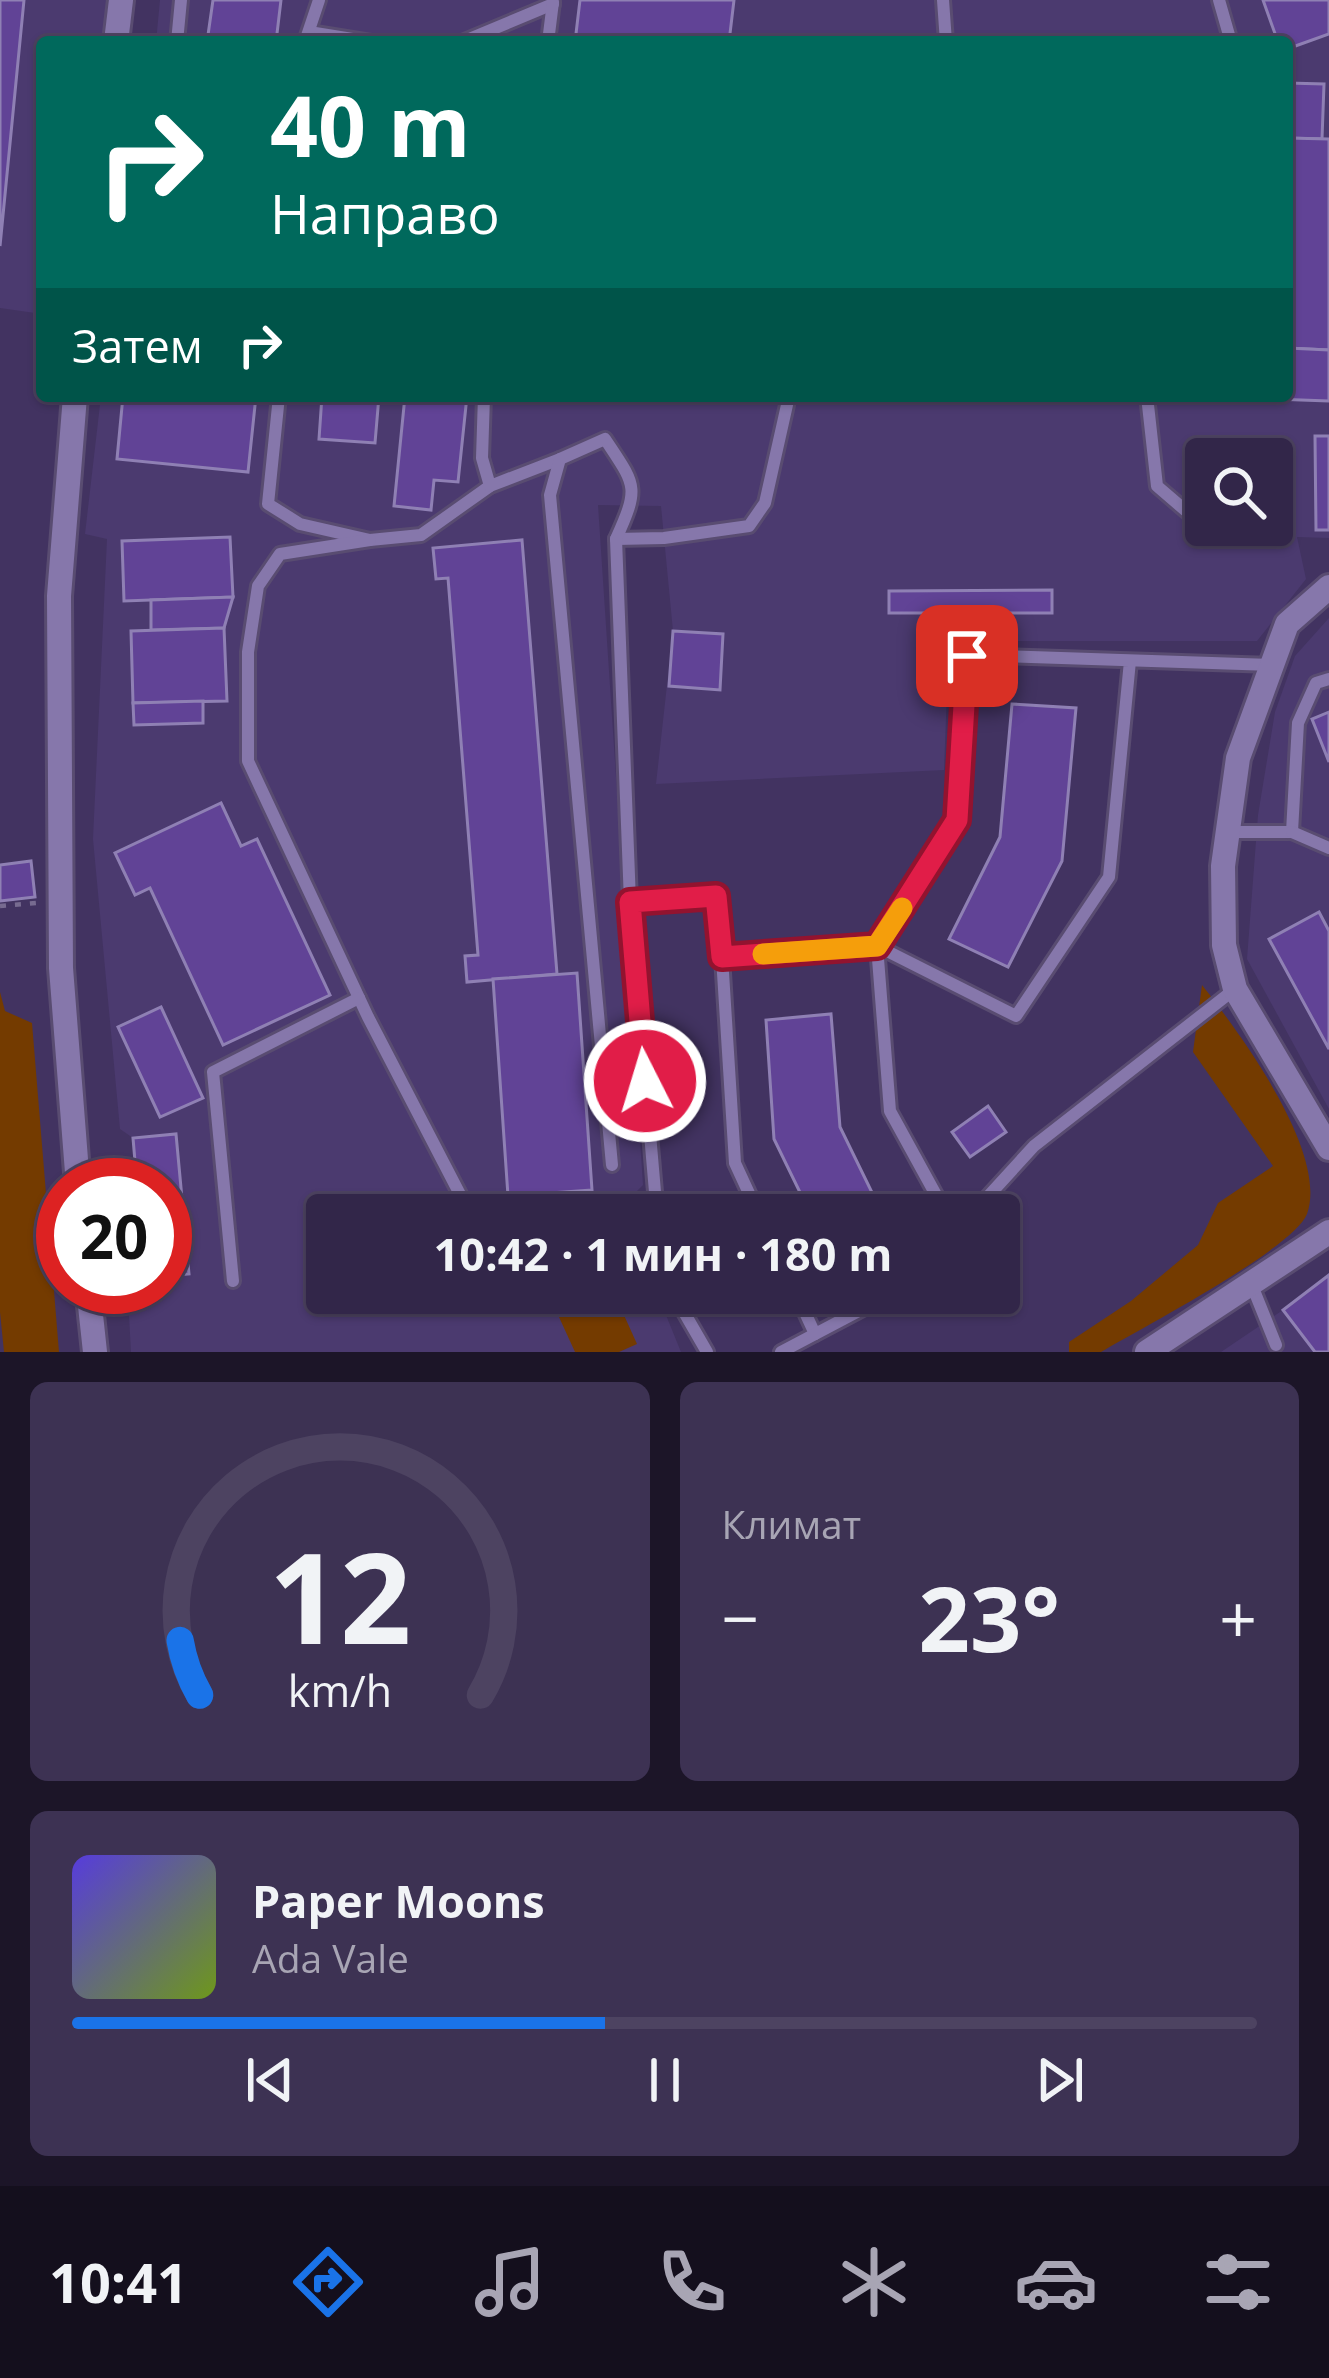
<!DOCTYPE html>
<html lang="ru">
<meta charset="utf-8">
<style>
:root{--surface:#322649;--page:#3d3253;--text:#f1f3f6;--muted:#a8a5b4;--line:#4d4361;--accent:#1a73e8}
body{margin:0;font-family:"Open Sans",sans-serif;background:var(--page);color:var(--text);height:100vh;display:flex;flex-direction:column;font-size:45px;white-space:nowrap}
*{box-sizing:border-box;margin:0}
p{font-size:39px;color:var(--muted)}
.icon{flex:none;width:66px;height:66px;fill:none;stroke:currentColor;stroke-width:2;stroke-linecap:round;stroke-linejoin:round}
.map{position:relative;height:1352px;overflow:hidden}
.details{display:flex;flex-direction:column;gap:30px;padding:30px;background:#1c1528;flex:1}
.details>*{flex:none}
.top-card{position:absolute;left:36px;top:36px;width:1257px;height:366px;border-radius:12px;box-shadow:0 3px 9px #0004,0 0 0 3px var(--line);background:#00695c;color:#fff;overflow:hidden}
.controls{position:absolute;left:1185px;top:438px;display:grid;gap:24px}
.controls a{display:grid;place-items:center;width:108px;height:108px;border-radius:12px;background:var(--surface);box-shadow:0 3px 9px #0004,0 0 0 3px var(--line);font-size:60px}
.speed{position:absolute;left:36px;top:1158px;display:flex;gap:24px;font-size:60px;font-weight:700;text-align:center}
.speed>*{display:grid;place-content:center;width:156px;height:156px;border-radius:50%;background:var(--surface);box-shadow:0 3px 9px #0004,0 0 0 3px var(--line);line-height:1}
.speed .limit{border:18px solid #d22;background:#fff;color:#111}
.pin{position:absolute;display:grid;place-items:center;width:102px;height:102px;color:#fff;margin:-51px;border-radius:24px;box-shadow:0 6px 18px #0006}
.me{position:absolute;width:132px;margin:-66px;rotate:355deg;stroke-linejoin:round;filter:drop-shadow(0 0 9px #0008)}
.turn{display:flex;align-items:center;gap:42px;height:252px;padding:0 36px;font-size:54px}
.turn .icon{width:156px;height:156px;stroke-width:2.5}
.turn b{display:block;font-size:84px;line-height:102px}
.then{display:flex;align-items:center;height:114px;padding:0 36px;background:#0003;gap:24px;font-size:45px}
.big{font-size:90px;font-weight:700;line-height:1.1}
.details .card{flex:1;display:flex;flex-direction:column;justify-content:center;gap:18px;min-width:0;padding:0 42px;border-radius:18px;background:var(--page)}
.details .dial{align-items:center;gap:0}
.dial svg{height:312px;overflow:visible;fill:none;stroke:var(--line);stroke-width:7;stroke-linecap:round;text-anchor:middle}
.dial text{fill:var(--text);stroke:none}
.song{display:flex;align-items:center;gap:36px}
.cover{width:144px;height:144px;border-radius:18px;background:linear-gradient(135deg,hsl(250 70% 55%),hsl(80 70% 35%))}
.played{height:12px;border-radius:6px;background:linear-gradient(90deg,var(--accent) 45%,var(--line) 45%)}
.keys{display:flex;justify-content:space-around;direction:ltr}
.heat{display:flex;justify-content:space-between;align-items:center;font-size:66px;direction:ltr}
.details .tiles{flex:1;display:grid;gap:30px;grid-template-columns:1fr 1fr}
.card:last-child{grid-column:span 2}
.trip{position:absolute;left:306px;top:1194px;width:714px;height:120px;border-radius:12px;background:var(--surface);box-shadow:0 3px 9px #0004,0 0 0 3px var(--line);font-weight:700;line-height:120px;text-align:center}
.dock{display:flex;height:192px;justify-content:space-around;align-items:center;background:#140f1d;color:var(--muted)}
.dock .icon{width:84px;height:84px}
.dock .active{color:var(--accent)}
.dock b{font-size:54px;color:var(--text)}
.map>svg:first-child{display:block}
</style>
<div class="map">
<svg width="1329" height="1352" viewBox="0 0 1329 1352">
<rect width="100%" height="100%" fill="#423361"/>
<g fill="#4b3a6f" fill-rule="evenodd">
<path d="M0,0H109L103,42H42V314L0,308Z"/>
<path d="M160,0H1329V538L1297,537L1306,579L1257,641H949L944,770L656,784L673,631L661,506L598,505L643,1185L622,1206L625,1215H327V1293H657L681,1352H131L128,1297L145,1298L146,1287H165V1185H137L133,1138L120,1129L93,839L107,539L85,534L101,396H1287V42H156ZM1206,459H1272V525H1206Z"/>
<path d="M1329,618V1109L1247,959L1258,815L1275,712L1295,656Z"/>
<path d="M1329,1275V1352H1221L1283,1310Z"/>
</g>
<g fill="#743b00">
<path d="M1202,985C1239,1032 1329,1153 1307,1214C1293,1249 1140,1329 1101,1352H1069V1342L1131,1301L1198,1245L1218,1203L1273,1166L1193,1052Z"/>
<path d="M0,992L5,1011L32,1023L59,1352H4L0,1312Z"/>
<path d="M548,1293H614L637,1344L619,1352H575Z"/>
</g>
<g fill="#614396" stroke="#8f80b4" stroke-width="3">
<path d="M0,0H24L0,246Z"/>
<path d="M213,0H281L276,42H207Z"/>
<path d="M580,0H734L729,42H575Z"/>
<path d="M1263,0H1329V34L1287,49V42H1278Z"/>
<path d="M1287,83L1324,84L1322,139L1287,138Z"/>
<path d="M1287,138L1329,139V350L1287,348Z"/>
<path d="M1287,348L1329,350V401L1274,399V396H1287Z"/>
<path d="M123,396H256L248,472L117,459Z"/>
<path d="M322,396H379L375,443L319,439Z"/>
<path d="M405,396H467L458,482L434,480L431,510L394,506Z"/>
<path d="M1315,436H1329V530H1316Z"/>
<path d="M230,537L233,597L124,601L122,541Z"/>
<path d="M522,540L557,974L467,982L465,956L478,955L448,578L436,579L433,548Z"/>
<path d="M1052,590V613H889V591Z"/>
<path d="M233,597L224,628L151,630V600Z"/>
<path d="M224,628L227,701L133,703L131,631Z"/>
<path d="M673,631L723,634L720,690L669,686Z"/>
<path d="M203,701V723L134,725L133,703Z"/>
<path d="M1012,704L1076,708L1062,861L1008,967L949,939L1000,837Z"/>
<path d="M1329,712V762L1312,719Z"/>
<path d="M221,803L241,846L257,839L330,995L223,1045L150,888L135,895L115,853Z"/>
<path d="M31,861L35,897L0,901V865Z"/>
<path d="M1319,912L1329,931V1049L1269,939Z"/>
<path d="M577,973L592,1190L508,1196L493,979Z"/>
<path d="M161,1007L203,1098L160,1117L118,1027Z"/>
<path d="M831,1014L840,1127L883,1215H811L774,1139L766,1020Z"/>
<path d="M988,1106L1006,1132L970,1157L952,1132Z"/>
<path d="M176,1134L189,1274L165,1276V1185H137L133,1138Z"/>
<path d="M1329,1275V1352H1315L1283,1310Z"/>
</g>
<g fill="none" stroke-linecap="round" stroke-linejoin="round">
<defs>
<g id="lane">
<path d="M943,0L946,42"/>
<path d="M1219,0L1231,42"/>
<path d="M309,32L371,42"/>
<path d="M177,42L181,0"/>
<path d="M305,42L319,0"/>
<path d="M462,42L553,4"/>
<path d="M548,42L553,2"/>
<path d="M279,396L268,504L300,524L370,540L421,535L490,486"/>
<path d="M484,396L482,458L490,486L560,459"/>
<path d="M1147,396L1157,486L1214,535"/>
<path d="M616,539L664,538L749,526L765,503L789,396"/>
<path d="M370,540L280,554L258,586L248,652V761L368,1017L465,1204"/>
<path d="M1130,661L1109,877L1016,1016L877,946L957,821L967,655L1272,665"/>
<path d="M1229,832H1292L1298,723L1316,683L1329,679"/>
<path d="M1292,832L1329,848"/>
<path d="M630,902L716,896L722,957"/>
<path d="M612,1165L550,495L560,459L605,439C636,486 640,486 616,539L630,902L657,1215"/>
<path d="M759,1215L735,1163L722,957L877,946L890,1111L947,1215"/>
<path d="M971,1215L1034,1146L1235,989"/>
<path d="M233,1281L213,1072L359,998"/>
<path d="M1251,1283L1276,1345"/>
<path d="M673,1293L707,1352"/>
<path d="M796,1293L815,1334"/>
<path d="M781,1352L893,1293"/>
</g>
<g id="street">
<path d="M116,42L121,0"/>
<path d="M75,396L59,596L61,968L78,1185"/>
<path d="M1329,587L1287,624L1238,758L1223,866L1224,945L1235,989L1329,1148"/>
<path d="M88,1287L95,1352"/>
<path d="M1147,1352L1329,1232"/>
</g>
</defs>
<use href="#lane" stroke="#594c71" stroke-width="18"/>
<use href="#street" stroke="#594c71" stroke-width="30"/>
<path stroke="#776b90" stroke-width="4.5" stroke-dasharray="6 9" stroke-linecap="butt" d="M0,906L37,903"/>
<use href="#lane" stroke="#8677ab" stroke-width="12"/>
<use href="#street" stroke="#8677ab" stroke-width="24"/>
</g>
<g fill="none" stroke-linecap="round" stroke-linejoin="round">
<defs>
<path id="route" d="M645,1081L630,902L716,896L722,957L877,946L957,820L967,656"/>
</defs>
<use href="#route" stroke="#92132f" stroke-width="30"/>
<use href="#route" stroke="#e11d48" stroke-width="21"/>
<path stroke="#f59e0b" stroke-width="21" d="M763,954L877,946L902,908"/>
</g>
</svg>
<div class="controls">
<a><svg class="icon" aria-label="search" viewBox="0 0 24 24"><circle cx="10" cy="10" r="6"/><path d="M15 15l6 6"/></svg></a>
</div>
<div class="speed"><div class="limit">20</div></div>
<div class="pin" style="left:967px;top:656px;background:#d93025"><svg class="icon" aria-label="arrive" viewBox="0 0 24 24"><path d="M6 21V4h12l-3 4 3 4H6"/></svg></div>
<svg class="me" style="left:645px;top:1081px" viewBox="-20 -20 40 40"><circle r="17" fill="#e11d48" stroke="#fff" stroke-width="3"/><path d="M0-11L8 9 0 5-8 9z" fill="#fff"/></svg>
<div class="trip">10:42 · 1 мин · 180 m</div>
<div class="top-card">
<div class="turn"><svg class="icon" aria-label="right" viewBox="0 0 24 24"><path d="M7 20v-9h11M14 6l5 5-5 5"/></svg><div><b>40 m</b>Направо</div></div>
<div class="then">Затем<svg class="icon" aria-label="right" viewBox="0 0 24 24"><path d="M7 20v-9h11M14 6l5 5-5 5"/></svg></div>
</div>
</div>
<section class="details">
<div class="tiles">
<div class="card dial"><svg viewBox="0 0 100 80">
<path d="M14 69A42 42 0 1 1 86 69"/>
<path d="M14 69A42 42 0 0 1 9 55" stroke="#1a73e8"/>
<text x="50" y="56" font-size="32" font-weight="700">12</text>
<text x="50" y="72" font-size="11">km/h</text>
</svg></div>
<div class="card"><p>Климат</p>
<div class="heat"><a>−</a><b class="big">23°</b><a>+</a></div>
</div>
<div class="card">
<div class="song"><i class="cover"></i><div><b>Paper Moons</b><p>Ada Vale</p></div></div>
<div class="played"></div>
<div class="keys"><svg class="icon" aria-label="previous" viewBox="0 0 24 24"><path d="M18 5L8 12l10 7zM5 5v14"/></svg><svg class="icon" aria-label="pause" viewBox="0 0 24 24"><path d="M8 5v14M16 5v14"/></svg><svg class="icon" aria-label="next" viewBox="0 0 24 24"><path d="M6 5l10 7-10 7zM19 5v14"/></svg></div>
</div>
</div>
</section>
<nav class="dock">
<b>10:41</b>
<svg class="icon active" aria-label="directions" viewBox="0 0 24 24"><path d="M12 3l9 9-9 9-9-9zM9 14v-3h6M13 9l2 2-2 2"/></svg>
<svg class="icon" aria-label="music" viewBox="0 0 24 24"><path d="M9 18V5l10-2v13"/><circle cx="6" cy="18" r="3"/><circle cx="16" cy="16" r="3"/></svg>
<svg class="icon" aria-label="phone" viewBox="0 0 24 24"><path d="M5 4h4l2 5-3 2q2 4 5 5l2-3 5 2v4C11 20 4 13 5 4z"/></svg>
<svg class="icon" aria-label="climate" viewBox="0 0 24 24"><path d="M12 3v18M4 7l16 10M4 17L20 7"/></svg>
<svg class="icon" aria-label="car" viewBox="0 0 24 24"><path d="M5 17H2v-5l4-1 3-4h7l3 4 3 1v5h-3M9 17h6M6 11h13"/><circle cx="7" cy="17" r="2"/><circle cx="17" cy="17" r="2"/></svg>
<svg class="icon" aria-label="filters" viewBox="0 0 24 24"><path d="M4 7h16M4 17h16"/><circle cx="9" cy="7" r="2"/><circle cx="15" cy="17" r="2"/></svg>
</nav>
